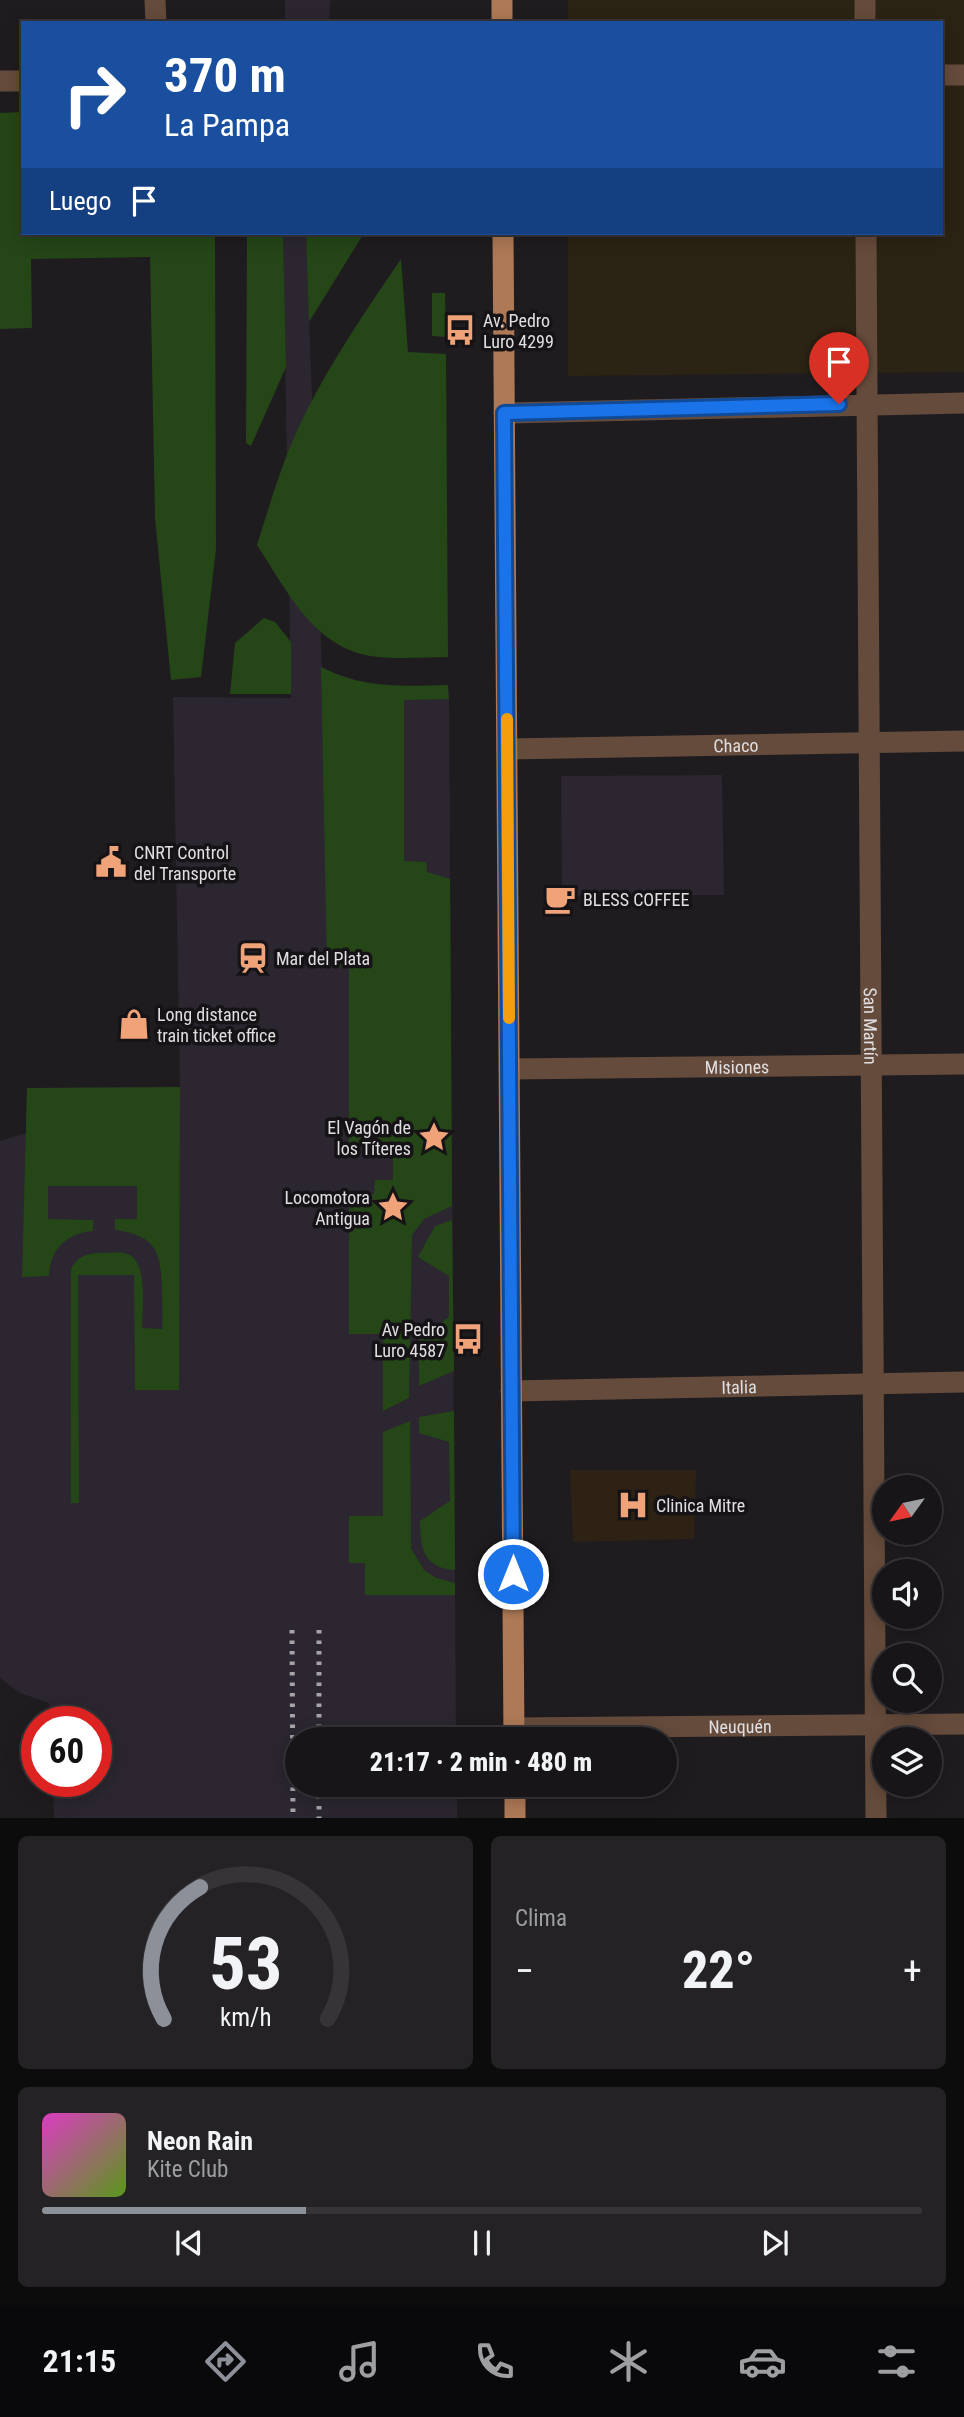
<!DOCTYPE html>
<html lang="es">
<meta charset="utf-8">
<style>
:root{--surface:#171518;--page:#242225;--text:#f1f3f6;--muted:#9e9fa2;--line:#363437;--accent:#8c9099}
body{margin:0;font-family:"Roboto Condensed",sans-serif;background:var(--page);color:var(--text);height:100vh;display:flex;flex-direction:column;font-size:26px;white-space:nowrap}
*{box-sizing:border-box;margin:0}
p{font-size:23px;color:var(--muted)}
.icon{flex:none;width:38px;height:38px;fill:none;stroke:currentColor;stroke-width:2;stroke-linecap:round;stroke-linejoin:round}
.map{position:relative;height:1818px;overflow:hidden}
.sheet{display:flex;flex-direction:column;gap:18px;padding:18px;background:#0d0c0d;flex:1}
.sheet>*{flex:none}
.hud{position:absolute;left:21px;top:21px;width:922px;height:214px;border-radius:0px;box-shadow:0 4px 18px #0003,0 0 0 2px var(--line);background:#1a4fa0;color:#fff;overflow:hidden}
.needle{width:46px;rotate:237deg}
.fabs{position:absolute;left:872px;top:1475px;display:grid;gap:14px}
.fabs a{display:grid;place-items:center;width:70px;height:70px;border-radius:50%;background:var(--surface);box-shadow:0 4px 18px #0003,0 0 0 2px var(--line);font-size:35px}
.speed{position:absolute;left:21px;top:1706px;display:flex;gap:14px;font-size:35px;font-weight:700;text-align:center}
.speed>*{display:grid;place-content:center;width:91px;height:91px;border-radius:50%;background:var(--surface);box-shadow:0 4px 18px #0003,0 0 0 2px var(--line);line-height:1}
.speed .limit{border:10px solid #d22;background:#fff;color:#111}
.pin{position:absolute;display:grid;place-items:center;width:60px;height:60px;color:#fff;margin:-72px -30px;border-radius:50% 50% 50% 0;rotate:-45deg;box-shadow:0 0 7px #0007}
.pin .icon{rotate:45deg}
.me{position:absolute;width:77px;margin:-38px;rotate:0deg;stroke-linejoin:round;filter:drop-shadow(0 0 5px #0008)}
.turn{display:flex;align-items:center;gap:24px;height:147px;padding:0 28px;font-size:32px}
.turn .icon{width:91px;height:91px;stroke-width:2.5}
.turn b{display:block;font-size:49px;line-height:60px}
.then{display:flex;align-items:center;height:66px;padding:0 28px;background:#0003;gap:14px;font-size:26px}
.big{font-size:52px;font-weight:800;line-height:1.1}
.sheet .widget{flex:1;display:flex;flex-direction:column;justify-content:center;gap:10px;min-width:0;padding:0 24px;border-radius:10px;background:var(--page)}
.sheet .dial{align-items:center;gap:0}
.dial svg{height:182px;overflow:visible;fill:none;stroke:var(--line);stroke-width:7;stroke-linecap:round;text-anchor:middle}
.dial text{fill:var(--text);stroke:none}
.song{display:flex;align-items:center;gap:21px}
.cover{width:84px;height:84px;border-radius:10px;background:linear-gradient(135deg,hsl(310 70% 55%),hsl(90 70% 35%))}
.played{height:7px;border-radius:4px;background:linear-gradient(90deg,var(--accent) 30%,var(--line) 30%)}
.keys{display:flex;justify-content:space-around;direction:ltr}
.heat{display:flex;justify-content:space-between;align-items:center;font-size:38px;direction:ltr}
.sheet .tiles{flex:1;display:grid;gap:18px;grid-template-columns:1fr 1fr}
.widget:last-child{grid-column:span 2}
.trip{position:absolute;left:285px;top:1727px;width:392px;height:70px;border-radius:35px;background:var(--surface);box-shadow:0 4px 18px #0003,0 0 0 2px var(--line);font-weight:800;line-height:70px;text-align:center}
.menu{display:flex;height:112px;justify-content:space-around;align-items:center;background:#09080a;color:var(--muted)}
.menu .icon{width:49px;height:49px}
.menu .active{color:var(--accent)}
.menu b{font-size:32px;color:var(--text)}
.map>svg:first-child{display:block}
</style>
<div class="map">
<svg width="964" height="1819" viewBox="0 0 964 1819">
<rect width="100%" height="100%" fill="#1f1c20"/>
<path fill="#2b2313" d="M568,0H964V372L568,376V233H942V23H568Z"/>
<g fill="#2b262f">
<path d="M285,0H330L329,23H285Z"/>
<path d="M283,233H306L323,698L449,699L456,1739L298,1740V1785H457V1818H54L53,1782H96V1722H50L49,1703L20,1693L0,1678V1141L26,1133L27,1088L180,1087L173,697L291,698Z"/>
<path d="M722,775L724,895L562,896L561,776Z"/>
</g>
<path fill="#2e2214" d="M570,1470H696L694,1539L573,1542Z"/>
<g fill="#254617">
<path d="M23,112V233H215L216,549L201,677L171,680L155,518L150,257L31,259L32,328L0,329V113Z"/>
<path d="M247,233H283L286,367L251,446L246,443Z"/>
<path d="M306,233H364L309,322Z"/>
<path d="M401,259L408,352L446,354L448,657C425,657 401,659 378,657C315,651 288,592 257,545C271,501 284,455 305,414C332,360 367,309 401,259Z"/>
<path d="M432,293H445L446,337L432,336Z"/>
<path d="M264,618L275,622L291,642V694H230L235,643Z"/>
<path d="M321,667C364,689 402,686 448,685L449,699L404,700V861L426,862L427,872L450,879L452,1206L424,1219L412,1235L409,1398L383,1411V1334H349V1194H374L375,1180H393V1148L349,1147V968L327,967Z"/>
<path d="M180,1087L179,1390H135L134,1275H78L79,1503H71V1269C79,1255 88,1253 103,1253C111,1253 122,1251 130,1255C148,1266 142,1309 142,1328L162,1329C163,1316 162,1303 162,1290C161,1252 156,1235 115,1230V1219H137V1186H48V1219L93,1220V1231C67,1233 50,1249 49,1276L22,1277L27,1088Z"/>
<path d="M452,1220L454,1371L419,1386V1338L449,1317V1276L418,1257L435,1226Z"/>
<path d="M454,1411L455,1570C423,1568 420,1548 420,1521L450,1501L449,1442L419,1433V1417Z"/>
<path d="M410,1421L411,1548L424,1570L436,1578L455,1583V1595H365V1563H349V1516H383V1432Z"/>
</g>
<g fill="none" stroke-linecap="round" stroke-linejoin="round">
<g stroke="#654b3b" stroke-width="21">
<path d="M155,0L156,23"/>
<path d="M865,0V23"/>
<path d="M942,75H964"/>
<path d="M0,81H23"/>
<path id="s1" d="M866,233L876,1819"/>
<path d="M504,413L964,403"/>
<path id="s2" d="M507,749L964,741"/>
<path id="s3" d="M509,1069L964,1064"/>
<path id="s4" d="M511,1391L964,1382"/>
<path id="s5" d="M514,1728L964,1724"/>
</g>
<g stroke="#ad7956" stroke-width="21">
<path d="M502,0V23"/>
<path d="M503,233L514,1740"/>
<path d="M515,1785V1819"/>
</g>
<g stroke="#a7a4a8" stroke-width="5" stroke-dasharray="3.5 7" stroke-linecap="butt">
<path d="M292,1630L293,1819"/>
<path d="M319,1630V1740"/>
<path d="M319,1785V1819"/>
</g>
</g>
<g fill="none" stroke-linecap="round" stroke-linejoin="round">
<defs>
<path id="route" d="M513,1574L504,413L839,404"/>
</defs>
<use href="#route" stroke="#114b97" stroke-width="18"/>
<use href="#route" stroke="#1a73e8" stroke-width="12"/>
<path stroke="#f59e0b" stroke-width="12" d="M507,719L509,1018"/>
</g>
<defs>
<symbol id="bus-bare" viewBox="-9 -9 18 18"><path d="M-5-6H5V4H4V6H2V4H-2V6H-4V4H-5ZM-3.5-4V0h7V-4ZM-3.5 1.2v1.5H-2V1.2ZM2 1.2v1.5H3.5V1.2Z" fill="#f0a378" stroke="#161317" stroke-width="2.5" paint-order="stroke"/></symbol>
<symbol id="civic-bare" viewBox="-9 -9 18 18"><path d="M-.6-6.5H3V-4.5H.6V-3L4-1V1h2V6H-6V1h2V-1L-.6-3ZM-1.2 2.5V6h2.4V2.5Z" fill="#f0a378" stroke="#161317" stroke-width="2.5" paint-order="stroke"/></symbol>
<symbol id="cafe-bare" viewBox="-9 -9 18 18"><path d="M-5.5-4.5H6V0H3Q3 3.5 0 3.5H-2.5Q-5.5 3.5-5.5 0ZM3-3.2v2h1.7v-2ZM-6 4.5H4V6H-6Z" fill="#f0a378" stroke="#161317" stroke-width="2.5" paint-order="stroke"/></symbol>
<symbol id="station-bare" viewBox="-9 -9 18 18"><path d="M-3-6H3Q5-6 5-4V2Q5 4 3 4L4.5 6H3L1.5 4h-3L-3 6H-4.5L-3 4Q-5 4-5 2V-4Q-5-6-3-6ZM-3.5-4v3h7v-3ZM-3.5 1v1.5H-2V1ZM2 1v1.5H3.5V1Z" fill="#f0a378" stroke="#161317" stroke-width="2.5" paint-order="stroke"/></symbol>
<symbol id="shop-bare" viewBox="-9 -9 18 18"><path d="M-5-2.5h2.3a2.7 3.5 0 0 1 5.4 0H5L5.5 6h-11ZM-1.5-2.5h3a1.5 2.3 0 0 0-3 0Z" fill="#f0a378" stroke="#161317" stroke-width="2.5" paint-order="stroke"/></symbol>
<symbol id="sight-bare" viewBox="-9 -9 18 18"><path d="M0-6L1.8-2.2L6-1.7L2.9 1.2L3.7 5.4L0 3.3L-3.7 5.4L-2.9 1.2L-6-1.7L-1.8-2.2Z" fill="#f0a378" stroke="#161317" stroke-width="2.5" paint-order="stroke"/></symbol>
<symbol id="hospital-bare" viewBox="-9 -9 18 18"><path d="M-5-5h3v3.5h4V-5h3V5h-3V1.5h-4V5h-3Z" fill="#f0a378" stroke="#161317" stroke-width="2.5" paint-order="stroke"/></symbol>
</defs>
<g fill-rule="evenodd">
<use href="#bus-bare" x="438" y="308" width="44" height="44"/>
<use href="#civic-bare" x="89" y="840" width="44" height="44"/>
<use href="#cafe-bare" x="538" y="877" width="44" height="44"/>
<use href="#station-bare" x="231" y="936" width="44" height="44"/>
<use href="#shop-bare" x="112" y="1002" width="44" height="44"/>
<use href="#sight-bare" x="412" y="1115" width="44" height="44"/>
<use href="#sight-bare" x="371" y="1185" width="44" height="44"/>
<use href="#bus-bare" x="446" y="1317" width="44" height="44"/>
<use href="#hospital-bare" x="611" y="1483" width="44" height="44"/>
</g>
<g text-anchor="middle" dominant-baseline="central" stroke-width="7" stroke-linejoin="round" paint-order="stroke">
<g font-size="18" fill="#e0dee1" stroke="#161317" text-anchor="start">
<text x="483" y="320">Av. Pedro<tspan x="483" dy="21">Luro 4299</tspan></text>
<text x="134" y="852">CNRT Control<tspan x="134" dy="21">del Transporte</tspan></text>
<text x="583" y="899">BLESS COFFEE</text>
<text x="276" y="958">Mar del Plata</text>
<text x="157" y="1014">Long distance<tspan x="157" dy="21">train ticket office</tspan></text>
<text x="411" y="1127" text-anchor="end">El Vagón de<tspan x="411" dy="21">los Títeres</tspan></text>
<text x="370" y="1197" text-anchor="end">Locomotora<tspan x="370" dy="21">Antigua</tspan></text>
<text x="445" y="1329" text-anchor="end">Av Pedro<tspan x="445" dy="21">Luro 4587</tspan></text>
<text x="656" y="1505">Clinica Mitre</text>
</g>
<g font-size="18" fill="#e0dee1" stroke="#161317">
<text stroke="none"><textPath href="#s2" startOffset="229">Chaco</textPath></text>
<text stroke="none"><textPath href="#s1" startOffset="793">San Martín</textPath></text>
<text stroke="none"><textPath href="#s3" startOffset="228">Misiones</textPath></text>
<text stroke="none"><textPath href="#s4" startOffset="228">Italia</textPath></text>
<text stroke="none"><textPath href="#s5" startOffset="226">Neuquén</textPath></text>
</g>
</g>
</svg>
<div class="fabs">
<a><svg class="needle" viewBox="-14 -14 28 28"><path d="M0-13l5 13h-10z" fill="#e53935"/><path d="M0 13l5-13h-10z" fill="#9e9fa2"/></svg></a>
<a><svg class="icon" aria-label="sound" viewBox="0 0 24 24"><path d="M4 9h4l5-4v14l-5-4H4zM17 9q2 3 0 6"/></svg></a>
<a><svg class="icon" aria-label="search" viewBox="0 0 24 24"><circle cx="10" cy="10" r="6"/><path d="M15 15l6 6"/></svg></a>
<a><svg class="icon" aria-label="layers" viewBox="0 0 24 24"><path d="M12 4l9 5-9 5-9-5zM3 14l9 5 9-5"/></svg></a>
</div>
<div class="speed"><div class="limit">60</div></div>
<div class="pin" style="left:839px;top:404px;background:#d93025"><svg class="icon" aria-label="arrive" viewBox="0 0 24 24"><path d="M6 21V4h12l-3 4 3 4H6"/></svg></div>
<svg class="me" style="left:513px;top:1574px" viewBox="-20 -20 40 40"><circle r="17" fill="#1a73e8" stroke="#fff" stroke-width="3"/><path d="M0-11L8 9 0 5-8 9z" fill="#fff"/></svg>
<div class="trip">21:17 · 2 min · 480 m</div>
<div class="hud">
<div class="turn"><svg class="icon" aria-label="right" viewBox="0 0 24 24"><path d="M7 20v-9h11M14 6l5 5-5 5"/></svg><div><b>370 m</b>La Pampa</div></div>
<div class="then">Luego<svg class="icon" aria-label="arrive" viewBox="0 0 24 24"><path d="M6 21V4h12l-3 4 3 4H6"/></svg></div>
</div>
</div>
<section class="sheet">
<div class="tiles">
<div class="widget dial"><svg viewBox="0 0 100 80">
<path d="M14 69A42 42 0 1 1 86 69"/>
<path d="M14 69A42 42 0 0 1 30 11" stroke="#8c9099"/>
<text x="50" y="56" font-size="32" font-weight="700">53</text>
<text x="50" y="72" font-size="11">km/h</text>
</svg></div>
<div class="widget"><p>Clima</p>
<div class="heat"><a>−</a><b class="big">22°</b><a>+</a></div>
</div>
<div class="widget">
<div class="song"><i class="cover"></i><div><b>Neon Rain</b><p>Kite Club</p></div></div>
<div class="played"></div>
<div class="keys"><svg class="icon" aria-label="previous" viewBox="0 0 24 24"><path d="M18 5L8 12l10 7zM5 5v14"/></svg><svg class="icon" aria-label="pause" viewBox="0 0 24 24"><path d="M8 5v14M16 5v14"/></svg><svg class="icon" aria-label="next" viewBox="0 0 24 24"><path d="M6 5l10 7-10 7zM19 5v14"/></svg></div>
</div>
</div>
</section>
<nav class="menu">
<b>21:15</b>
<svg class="icon active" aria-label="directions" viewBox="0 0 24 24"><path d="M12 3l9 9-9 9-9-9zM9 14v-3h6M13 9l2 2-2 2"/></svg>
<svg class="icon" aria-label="music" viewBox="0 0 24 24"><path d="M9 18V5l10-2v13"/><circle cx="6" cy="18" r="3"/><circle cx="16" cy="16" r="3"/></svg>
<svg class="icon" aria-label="phone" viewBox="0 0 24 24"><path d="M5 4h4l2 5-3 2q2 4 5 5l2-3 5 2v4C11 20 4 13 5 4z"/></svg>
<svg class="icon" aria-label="climate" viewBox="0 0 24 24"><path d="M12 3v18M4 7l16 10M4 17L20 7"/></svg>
<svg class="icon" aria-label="car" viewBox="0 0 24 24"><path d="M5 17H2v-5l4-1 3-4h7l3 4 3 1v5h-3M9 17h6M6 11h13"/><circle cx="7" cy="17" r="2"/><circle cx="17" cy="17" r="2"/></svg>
<svg class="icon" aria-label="filters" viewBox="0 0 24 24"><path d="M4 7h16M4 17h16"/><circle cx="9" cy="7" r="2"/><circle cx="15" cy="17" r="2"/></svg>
</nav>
